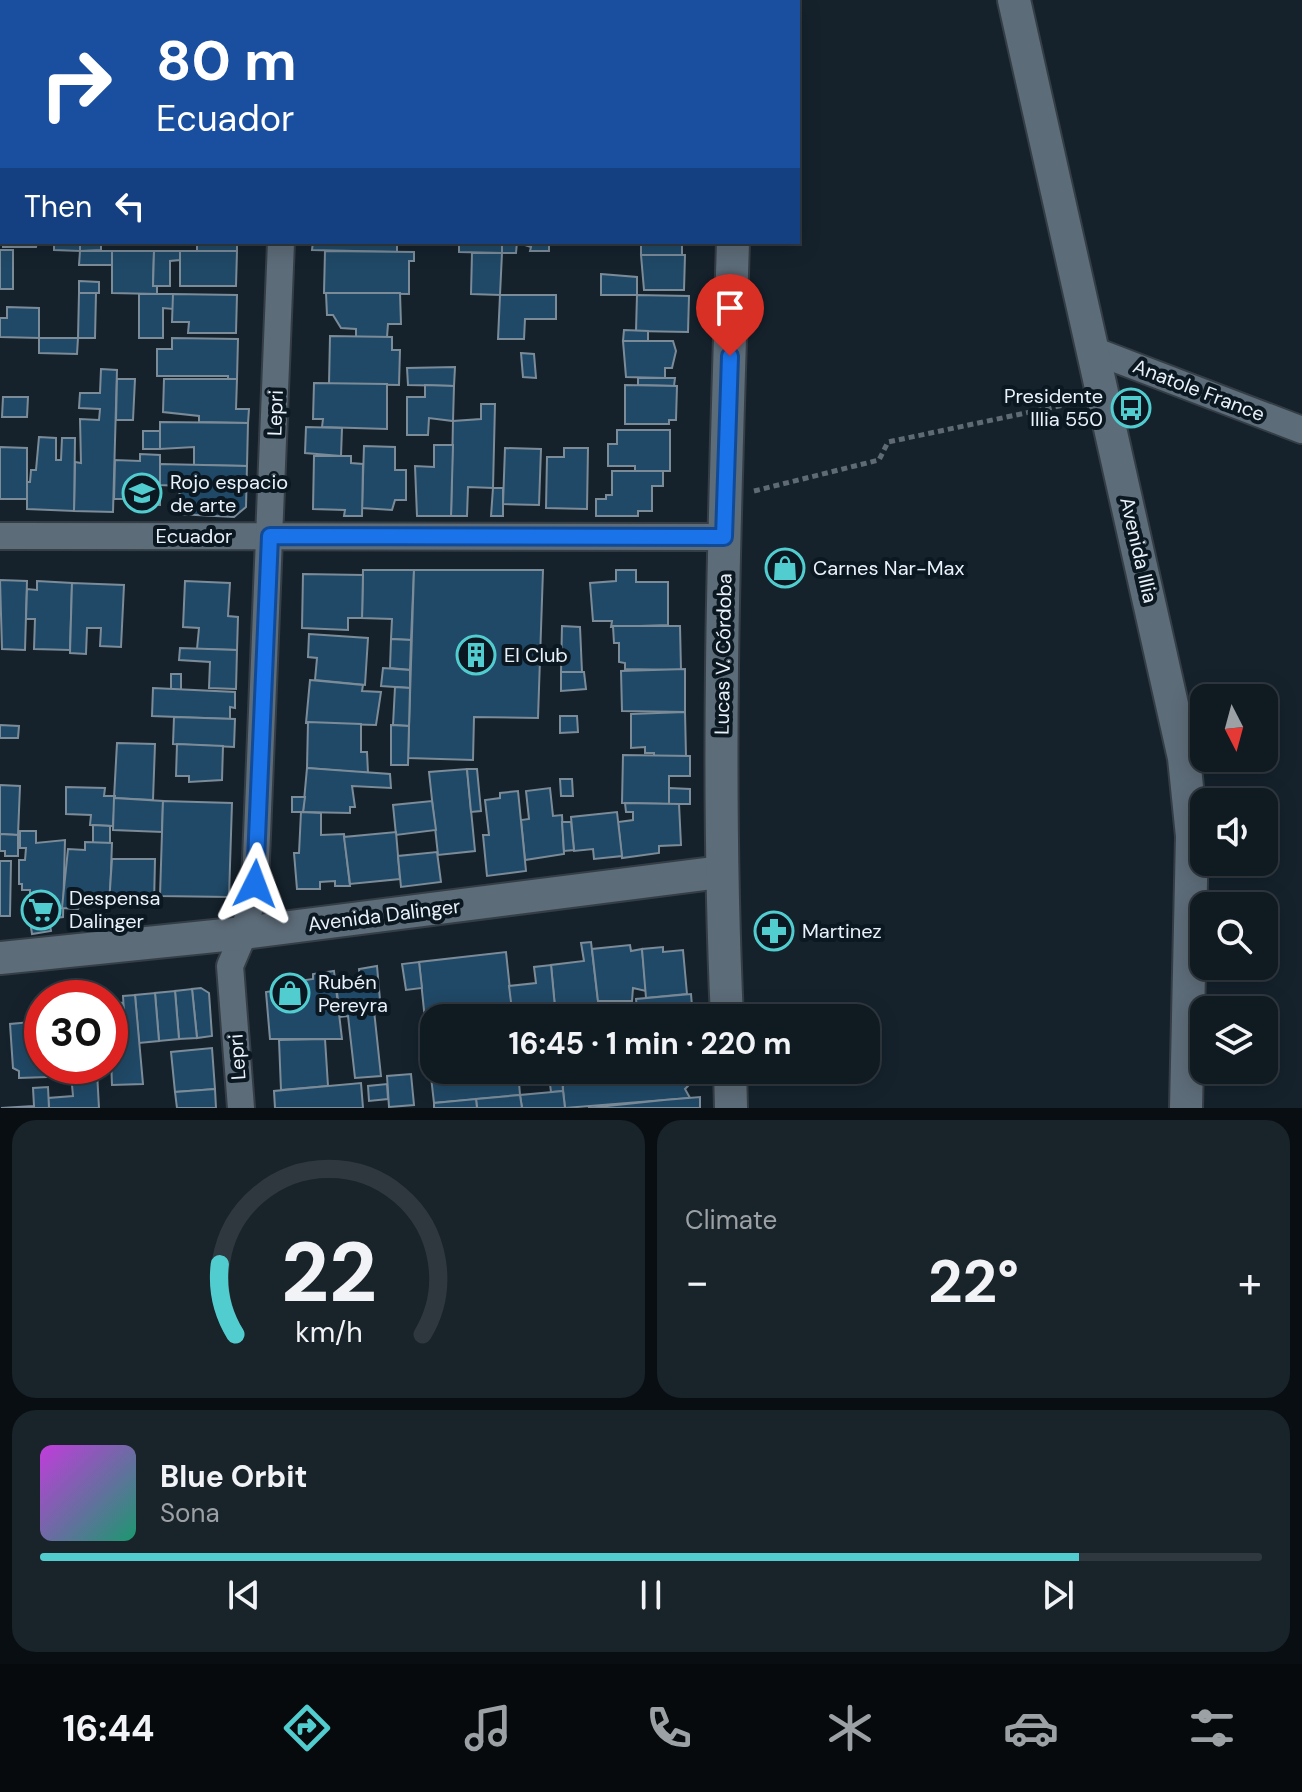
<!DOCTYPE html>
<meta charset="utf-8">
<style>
:root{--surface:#101a21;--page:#19232a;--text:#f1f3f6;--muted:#9ca1a5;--line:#30383f;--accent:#52cdcf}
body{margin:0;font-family:"DM Sans",sans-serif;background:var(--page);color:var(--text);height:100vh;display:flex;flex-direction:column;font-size:30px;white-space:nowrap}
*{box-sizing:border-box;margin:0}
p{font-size:26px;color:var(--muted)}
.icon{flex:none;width:44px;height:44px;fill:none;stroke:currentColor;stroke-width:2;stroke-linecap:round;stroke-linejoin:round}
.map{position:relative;height:1108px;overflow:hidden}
.panel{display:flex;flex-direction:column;gap:12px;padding:12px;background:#090e12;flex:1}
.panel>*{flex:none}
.hud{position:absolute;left:0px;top:0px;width:800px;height:244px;box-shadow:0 4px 20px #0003,0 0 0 2px var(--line);background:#1a4fa0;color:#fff;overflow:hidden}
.needle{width:52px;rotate:174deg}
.controls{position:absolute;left:1190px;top:684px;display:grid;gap:16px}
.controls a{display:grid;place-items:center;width:88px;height:88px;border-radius:16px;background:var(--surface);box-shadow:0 4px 20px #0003,0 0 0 2px var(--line);font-size:40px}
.speed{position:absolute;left:24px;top:980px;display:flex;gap:16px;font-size:40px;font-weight:700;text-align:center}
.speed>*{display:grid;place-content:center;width:104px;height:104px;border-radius:50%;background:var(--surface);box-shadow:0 4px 20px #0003,0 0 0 2px var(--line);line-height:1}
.speed .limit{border:12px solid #d22;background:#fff;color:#111}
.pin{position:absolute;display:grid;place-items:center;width:68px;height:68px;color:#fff;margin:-82px -34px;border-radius:50% 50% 50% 0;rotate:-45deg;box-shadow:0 0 8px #0007}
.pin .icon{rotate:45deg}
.me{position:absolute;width:88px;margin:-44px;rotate:3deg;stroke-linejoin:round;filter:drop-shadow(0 0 6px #0008)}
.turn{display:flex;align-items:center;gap:28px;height:168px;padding:0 24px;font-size:36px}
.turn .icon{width:104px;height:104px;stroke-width:2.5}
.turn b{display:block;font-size:56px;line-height:68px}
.then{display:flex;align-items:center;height:76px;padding:0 24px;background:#0003;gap:16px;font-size:30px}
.big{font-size:60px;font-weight:700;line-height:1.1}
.panel .card{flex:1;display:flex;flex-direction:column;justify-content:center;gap:12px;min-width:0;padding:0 28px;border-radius:24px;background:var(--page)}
.panel .dial{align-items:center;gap:0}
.dial svg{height:208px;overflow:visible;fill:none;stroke:var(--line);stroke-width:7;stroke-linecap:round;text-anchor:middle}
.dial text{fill:var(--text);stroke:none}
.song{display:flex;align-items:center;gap:24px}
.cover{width:96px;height:96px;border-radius:12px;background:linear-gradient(135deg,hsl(290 70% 55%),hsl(160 70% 35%))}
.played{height:8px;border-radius:4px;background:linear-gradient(90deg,var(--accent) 85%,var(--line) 85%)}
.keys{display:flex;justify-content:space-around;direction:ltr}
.heat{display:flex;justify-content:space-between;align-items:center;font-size:44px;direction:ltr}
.panel .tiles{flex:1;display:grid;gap:12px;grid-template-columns:1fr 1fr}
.card:last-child{grid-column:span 2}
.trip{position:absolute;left:420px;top:1004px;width:460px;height:80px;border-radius:24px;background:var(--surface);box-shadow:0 4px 20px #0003,0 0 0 2px var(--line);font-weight:700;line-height:80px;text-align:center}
.tab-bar{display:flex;height:128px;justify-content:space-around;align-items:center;background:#060a0d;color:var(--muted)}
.tab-bar .icon{width:56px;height:56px}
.tab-bar .selected{color:var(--accent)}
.tab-bar b{font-size:36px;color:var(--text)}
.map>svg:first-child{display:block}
</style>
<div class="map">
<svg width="1302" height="1108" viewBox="0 0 1302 1108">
<rect width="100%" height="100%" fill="#15222c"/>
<g fill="#204967" stroke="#7b8b98" stroke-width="2">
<rect x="337" y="0" width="74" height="2"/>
<path d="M3,242H37L36,247H3Z"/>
<path d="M54,242H80V251L54,250Z"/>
<path d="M80,242H101V250L80,251Z"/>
<rect x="197" y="242" width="40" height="9"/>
<path d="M313,242H404L397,243V252L312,250Z"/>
<path d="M459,242H502V253L459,252Z"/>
<path d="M502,242H517L516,253H502Z"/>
<path d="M549,242V251H530L531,247L519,243Z"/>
<path d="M641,242H687V245H682V255H641Z"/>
<rect x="0" y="250" width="13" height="39"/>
<path d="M80,251H112L113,265H79Z"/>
<path d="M112,251H154L153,286H157V294L112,293Z"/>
<path d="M154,251H180V260L170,261V286H153Z"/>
<path d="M180,251H237L236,286H180Z"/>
<path d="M325,251L414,252V261H409V294L324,293Z"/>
<path d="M472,253H502L500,295L471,294Z"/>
<path d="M641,255H685L684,290H644Z"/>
<path d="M601,274L637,277V295H601Z"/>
<path d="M79,281L99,282V293H79Z"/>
<path d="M79,293H96L95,338H78Z"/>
<path d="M326,293H400L401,324H388L387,337H356V329L341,328L333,315H327Z"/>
<path d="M139,294H173V309L163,308V338H139Z"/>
<path d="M173,294L237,295L236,333H188L189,322H172Z"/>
<path d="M500,295H556V319H525L524,339H498Z"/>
<path d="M637,295L689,296L688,332L636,331Z"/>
<path d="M7,307L39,308V338L0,337V318H7Z"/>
<path d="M624,330L648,331V341H623Z"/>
<path d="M330,336L392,337V350H400L399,385L329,384Z"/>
<path d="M39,338H78L77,354L39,353Z"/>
<path d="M172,338L238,339L237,379H228V376H157V349H172Z"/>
<path d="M623,341H673L676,351L672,368H665V378L626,377Z"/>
<path d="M521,353L534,354L536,378L523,377Z"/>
<path d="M455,367L454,386L408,385L407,368Z"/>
<path d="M101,369L117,370L113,512L74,511L75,462L81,463L80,419L99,420L100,409L79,408L80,393H100Z"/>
<path d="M638,378H675L674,386L638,385Z"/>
<path d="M117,379H135L133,420H116Z"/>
<path d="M164,379H237L236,409H249L248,423L199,422V416L163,412Z"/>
<path d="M314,383L387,384V429L322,427L323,419H313Z"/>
<path d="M425,385L454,386L453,421L429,418L428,435H407V397H425Z"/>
<path d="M625,385L677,386L676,420H669V424H625Z"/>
<path d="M3,397H28L27,417H2Z"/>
<path d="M481,404H495L493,488L468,487L467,516H451L453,421L481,419Z"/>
<path d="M160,422L248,423L247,466L194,465V447L160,449Z"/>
<path d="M306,427L342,428L341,456L305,453Z"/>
<path d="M617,430H670V471H635V466H608V444H617Z"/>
<rect x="143" y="431" width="17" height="18"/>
<path d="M39,437L56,438V460H61L62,438H75L74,511L27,509V482H30L31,470H36Z"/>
<path d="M434,445H453L451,516H417L415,466L434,467Z"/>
<path d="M364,446L395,447V470H406V500H395L392,510L362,508Z"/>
<path d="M0,447L27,448V499H0Z"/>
<path d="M505,448L541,449L539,505L503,504Z"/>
<path d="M564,448H588L587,509L546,508L547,457H564Z"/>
<path d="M140,454L160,455V505L132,504L133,499H114L115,460L140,461Z"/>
<path d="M314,456H351V463L363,464L362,516H344L345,510L313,509Z"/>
<path d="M160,464L247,466L246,507L234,517L178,514L180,486L160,485Z"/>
<path d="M612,471H663V486H652V511H638V516H596V499H606V495H612Z"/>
<path d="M493,488H503V516H491Z"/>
<path d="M363,570H414L411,640L391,639L392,619L362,618Z"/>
<path d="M414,570H543L538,718L474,717L473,760L408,758Z"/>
<path d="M616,570H636V582H668V625L611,627L612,621H593L590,583L616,581Z"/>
<path d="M303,574L363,575L362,618H348V630L302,628Z"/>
<path d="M0,580L27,581L25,650L2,649Z"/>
<path d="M37,581L72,583L70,650L34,649L35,619H26L27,589L37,590Z"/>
<path d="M185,581L230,583L228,616L238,617L237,650L197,649L199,628L183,627Z"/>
<path d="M72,583L124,585L121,647L100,646L101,628H87L86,654L70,653Z"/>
<path d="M562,626L580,627L582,672H561Z"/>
<path d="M613,626H680L681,670L625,669V663L619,662V643H614Z"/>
<path d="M309,634L368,638L365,685L315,680L317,658L308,657Z"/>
<path d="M391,639L411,640L410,670L390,668Z"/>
<path d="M180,648L237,650L236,689L209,688L210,662L179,660Z"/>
<path d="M383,668L410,670V688L381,686Z"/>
<path d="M685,669V712L622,711L621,671Z"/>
<path d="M561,672H584L586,689L561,691Z"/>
<rect x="171" y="674" width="10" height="16"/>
<path d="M310,680L363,685L362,691L381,692L376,725L306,723Z"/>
<path d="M395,687L410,688L409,726L393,725Z"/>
<path d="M153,688L235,692V708L230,707V719L152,716Z"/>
<path d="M685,712L686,756H654V753H645V747L631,748V714Z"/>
<path d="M560,716H577L578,732L560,733Z"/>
<path d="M174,717L235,719L234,747L173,744Z"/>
<path d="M308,722L361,724V752H367L368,773L307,768Z"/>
<path d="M0,725L19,726L18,738H0Z"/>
<path d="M391,725L409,726L408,765H391Z"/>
<path d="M117,743L155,744L153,800L114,798Z"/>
<path d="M177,744L223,746L222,780L189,782V776H176Z"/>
<path d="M623,755L690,756V776H669V804L622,803Z"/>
<path d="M307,768L390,774L391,788L352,786L355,807H350V813L303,812Z"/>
<path d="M467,769L475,851L438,855L429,772Z"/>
<path d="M467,769H477L481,811L471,812Z"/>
<path d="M560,779H572L573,796H561Z"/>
<path d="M0,785L20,786L18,835L0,834Z"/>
<path d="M66,787L105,788L104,796H115L113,826L90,825L91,815L66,814Z"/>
<path d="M550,788L553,816L562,815L564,854L525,860L521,820L529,819L526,791Z"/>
<path d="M669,788L690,789V804H669Z"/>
<path d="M518,791L526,871L487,876L483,835H489L485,800L500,798V793Z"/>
<path d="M292,797H305L303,812H292Z"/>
<path d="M114,798L163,801L162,832L113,830Z"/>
<path d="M163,801L232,803L229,897L160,896Z"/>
<path d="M432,801L436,830L396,835L393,805Z"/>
<path d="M625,803L679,804L681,845L659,846V853L622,858L618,822L633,820V812H626Z"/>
<path d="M301,812L321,813V835L344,834L350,886H335V881L320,882V889H297L294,853H299Z"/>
<path d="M617,812L622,856L594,859L593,849L574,851L571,817Z"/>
<path d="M562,822H571L574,850L564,851Z"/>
<path d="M93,825L110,826V843H93Z"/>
<path d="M20,831H36V843L65,840L63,917L30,921V890H22V884H19V860H25L26,848H20Z"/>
<path d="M396,832L400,879L350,884L344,837Z"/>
<path d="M0,834L18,835V856H5V851H0Z"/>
<path d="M85,842L112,843L110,898L83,897L78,909L62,908L68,849L85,850Z"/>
<path d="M437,852L441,882L401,887L398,856Z"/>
<path d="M112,859H155L154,905L109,904Z"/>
<path d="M0,861H11L10,916H0Z"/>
<path d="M49,919L51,931L32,934L30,921Z"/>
<path d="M591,942L600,1018H556L551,965L584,961L581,943Z"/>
<path d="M630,945L631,951L642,949L646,991L633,988L632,1001H598L592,949Z"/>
<path d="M663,947V952L683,950L687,994L646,998L642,949Z"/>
<path d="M506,952L513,1018H434V1068H430L419,962Z"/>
<path d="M419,962L422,988L406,990L402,964Z"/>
<path d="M551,965L556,1018H513L509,986L536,983L534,967Z"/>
<path d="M377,966L380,1000L373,1001L381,1076L355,1078L348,1016L340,1017L336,984L360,981L359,969Z"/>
<path d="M334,971L342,1039H270L266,992L279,990L278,984L313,979V974Z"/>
<path d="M201,988L209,993L212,1036L197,1038L192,989Z"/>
<path d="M192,989L197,1038L179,1039L175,991Z"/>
<path d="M175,991L179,1039L159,1041L155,993Z"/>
<path d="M155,993L159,1041L139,1043L135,995Z"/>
<path d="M691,994L693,1018H638L636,999Z"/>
<path d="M135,995L143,1084L112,1085L110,1031L125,1030L123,996Z"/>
<path d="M110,1002L123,1003L125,1030L110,1031Z"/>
<path d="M620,1002L621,1018H600L599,1004Z"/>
<path d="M42,1021V1066H46L47,1077L19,1078V1071L13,1068L10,1024Z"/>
<path d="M325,1039L328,1086L281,1090L279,1040Z"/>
<path d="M212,1048L215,1089L175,1092L171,1052Z"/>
<path d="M430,1068L518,1070L520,1095L434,1103Z"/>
<path d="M561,1070H685L688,1072L684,1075L688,1078L684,1082L689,1085L685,1089L690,1098L565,1108Z"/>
<path d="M97,1072L99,1108H49L48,1098L73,1096L71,1074Z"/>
<path d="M411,1074L414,1105L389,1107L387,1076Z"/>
<path d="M562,1075L563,1091L551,1092L549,1076Z"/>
<path d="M361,1083L363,1108H275L274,1091Z"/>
<path d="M387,1084L388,1099L369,1101L368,1086Z"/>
<path d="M48,1087L49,1108H1L34,1106L33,1088Z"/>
<path d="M215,1089L216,1108H177L175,1092Z"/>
<path d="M563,1091L565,1108H522L520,1095Z"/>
<path d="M520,1095L522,1108H477L476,1099Z"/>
<path d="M700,1097V1108H588L664,1100Z"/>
<path d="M476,1099L477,1108H434V1103Z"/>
</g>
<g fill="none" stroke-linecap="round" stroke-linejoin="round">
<defs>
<g id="minor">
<path d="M289,2V0"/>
<path d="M0,40H2"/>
<path d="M1095,351L1302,430"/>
<path d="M0,536L724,537"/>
<path d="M241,1108L230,966L244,933L255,884L281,242"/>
</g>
<g id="tertiary">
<path d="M738,0V2"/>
<path d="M1014,0L1184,758L1192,836L1186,1108"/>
<path d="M0,958L244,933L721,872"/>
<path d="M727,1018C715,759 725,501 733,242"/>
<path d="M730,1070L731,1108"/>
</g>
</defs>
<use href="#minor" stroke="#353e46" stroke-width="30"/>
<use href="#tertiary" stroke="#353e46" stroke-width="36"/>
<path stroke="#5f6a74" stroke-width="5" stroke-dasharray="6 4" stroke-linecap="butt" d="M754,491L879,460L888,442L1073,403"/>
<use href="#minor" stroke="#5d6c79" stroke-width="26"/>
<use href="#tertiary" stroke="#5d6c79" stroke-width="32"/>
</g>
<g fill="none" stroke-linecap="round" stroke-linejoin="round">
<defs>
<path id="route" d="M255,884L270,536L724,537L730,356"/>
</defs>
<use href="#route" stroke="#114b97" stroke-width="20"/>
<use href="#route" stroke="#1a73e8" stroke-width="14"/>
</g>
<defs>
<symbol id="bus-ring" viewBox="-11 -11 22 22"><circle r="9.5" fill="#0b1822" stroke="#52cdcf" stroke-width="1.5"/><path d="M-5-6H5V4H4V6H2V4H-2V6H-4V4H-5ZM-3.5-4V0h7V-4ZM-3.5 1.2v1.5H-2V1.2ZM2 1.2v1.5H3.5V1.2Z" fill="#52cdcf"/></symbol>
<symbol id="school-ring" viewBox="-11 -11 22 22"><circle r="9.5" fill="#0b1822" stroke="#52cdcf" stroke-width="1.5"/><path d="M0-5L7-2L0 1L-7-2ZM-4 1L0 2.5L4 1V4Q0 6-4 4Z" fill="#52cdcf"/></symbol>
<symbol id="shop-ring" viewBox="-11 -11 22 22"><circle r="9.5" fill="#0b1822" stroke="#52cdcf" stroke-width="1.5"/><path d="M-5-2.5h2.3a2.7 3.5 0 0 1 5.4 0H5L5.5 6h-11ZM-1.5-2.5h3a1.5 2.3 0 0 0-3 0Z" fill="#52cdcf"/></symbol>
<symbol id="building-ring" viewBox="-11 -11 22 22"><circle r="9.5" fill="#0b1822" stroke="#52cdcf" stroke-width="1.5"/><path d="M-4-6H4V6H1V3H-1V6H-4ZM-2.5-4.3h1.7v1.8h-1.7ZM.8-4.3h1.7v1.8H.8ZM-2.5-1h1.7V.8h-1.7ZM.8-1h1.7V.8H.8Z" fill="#52cdcf"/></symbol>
<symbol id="supermarket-ring" viewBox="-11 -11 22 22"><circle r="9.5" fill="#0b1822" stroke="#52cdcf" stroke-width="1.5"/><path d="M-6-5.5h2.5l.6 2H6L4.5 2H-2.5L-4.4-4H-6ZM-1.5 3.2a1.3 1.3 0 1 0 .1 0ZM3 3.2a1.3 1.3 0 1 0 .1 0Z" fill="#52cdcf"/></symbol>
<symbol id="pharmacy-ring" viewBox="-11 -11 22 22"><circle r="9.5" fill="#0b1822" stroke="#52cdcf" stroke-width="1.5"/><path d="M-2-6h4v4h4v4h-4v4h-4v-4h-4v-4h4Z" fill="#52cdcf"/></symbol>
</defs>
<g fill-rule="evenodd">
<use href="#bus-ring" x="1109" y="386" width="44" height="44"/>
<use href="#school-ring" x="120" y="471" width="44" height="44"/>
<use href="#shop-ring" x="763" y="546" width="44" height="44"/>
<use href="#building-ring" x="454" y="633" width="44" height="44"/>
<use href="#supermarket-ring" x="19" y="888" width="44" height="44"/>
<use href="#pharmacy-ring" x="752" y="909" width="44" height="44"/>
<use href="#shop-ring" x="268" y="971" width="44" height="44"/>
</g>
<g text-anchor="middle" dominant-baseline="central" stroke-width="8" stroke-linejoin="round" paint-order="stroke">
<g font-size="20" fill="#e9f1f9" stroke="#0b1822">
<text transform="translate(1199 390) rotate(21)">Anatole France</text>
<text transform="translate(275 413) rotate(-88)">Lepri</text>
<text x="194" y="536">Ecuador</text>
<text transform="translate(1139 550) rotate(77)">Avenida Illia</text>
<text transform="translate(723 654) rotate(-89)">Lucas V. Córdoba</text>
<text transform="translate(384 915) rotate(-7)">Avenida Dalinger</text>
<text transform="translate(237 1057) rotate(-94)">Lepri</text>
</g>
<g font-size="20" fill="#e9f1f9" stroke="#0b1822" text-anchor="start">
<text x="1103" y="396" text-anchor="end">Presidente<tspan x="1103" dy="23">Illia 550</tspan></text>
<text x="170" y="482">Rojo espacio<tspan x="170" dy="23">de arte</tspan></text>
<text x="813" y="568">Carnes Nar-Max</text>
<text x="504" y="655">El Club</text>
<text x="69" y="898">Despensa<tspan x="69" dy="23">Dalinger</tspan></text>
<text x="802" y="931">Martinez</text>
<text x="318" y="982">Rubén<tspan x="318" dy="23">Pereyra</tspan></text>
</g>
</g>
</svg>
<div class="controls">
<a><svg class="needle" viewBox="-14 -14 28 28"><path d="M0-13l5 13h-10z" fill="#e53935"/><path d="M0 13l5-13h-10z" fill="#9ca1a5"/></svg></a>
<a><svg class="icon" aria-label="sound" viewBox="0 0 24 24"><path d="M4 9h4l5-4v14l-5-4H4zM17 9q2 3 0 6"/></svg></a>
<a><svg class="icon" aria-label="search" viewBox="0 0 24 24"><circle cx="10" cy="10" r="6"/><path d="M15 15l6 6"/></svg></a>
<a><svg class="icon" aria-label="layers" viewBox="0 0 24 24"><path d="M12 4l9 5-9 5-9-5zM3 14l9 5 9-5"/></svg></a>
</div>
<div class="speed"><div class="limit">30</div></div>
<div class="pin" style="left:730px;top:356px;background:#d93025"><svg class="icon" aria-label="arrive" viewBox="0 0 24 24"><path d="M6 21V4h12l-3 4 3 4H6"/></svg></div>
<svg class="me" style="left:255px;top:884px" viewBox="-20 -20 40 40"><path d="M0-17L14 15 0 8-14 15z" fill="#1a73e8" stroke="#fff" stroke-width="4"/></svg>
<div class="trip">16:45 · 1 min · 220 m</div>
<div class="hud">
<div class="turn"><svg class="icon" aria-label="right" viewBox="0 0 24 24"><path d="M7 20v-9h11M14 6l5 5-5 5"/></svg><div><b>80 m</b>Ecuador</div></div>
<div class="then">Then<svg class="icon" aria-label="left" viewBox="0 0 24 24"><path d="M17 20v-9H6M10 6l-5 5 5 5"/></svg></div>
</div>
</div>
<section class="panel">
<div class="tiles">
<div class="card dial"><svg viewBox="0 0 100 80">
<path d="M14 69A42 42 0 1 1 86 69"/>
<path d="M14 69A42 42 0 0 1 8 42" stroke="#52cdcf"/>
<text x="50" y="56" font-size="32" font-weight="700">22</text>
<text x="50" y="72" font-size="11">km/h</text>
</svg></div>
<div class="card"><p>Climate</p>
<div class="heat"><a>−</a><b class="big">22°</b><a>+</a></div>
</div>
<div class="card">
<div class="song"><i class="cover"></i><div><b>Blue Orbit</b><p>Sona</p></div></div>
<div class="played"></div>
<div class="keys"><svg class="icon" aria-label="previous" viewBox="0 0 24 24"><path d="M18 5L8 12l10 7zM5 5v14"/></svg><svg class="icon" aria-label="pause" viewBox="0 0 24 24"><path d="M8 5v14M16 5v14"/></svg><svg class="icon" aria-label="next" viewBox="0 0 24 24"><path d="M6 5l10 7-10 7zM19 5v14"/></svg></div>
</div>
</div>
</section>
<nav class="tab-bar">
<b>16:44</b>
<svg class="icon selected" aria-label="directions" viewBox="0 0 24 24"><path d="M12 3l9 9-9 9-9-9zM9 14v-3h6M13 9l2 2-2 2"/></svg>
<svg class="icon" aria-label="music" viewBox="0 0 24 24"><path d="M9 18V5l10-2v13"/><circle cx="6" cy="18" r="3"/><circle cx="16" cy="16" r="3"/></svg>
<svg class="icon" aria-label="phone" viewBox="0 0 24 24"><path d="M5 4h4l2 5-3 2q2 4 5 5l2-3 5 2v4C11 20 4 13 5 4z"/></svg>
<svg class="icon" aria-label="climate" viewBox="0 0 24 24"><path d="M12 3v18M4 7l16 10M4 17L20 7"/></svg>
<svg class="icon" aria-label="car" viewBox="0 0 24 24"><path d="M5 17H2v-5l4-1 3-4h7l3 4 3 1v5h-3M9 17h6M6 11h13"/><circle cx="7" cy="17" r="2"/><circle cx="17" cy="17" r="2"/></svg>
<svg class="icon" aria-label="filters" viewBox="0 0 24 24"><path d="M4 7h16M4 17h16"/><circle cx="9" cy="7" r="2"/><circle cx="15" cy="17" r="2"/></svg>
</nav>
